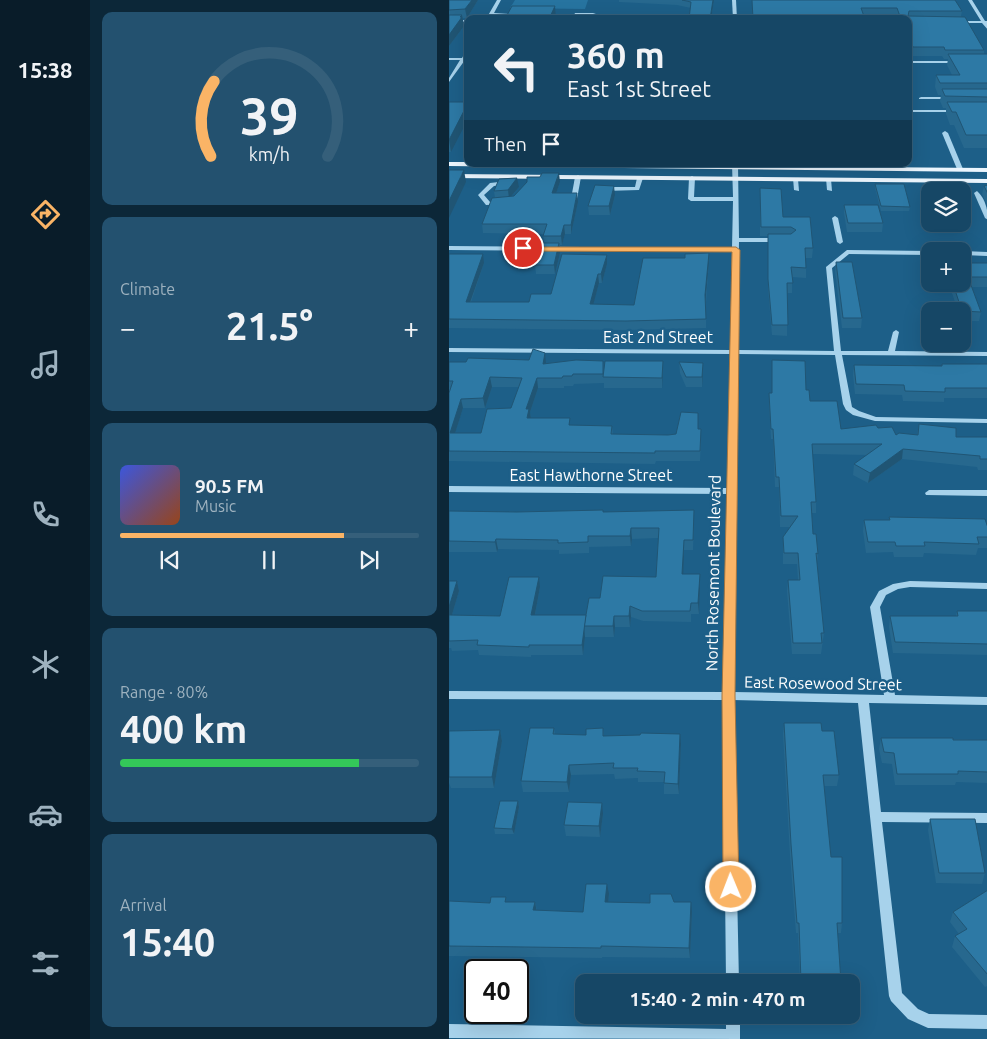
<!DOCTYPE html>
<meta charset="utf-8">
<style>
:root{--surface:#164766;--page:#23516f;--text:#f1f3f6;--muted:#9eb2bf;--line:#355f7a;--accent:#fab466}
body{margin:0;font-family:Ubuntu,sans-serif;background:var(--page);color:var(--text);height:100vh;display:flex;flex-direction:column;font-size:19px;white-space:nowrap}
*{box-sizing:border-box;margin:0}
p{font-size:16px;color:var(--muted)}
.icon{flex:none;width:28px;height:28px;fill:none;stroke:currentColor;stroke-width:2;stroke-linecap:round;stroke-linejoin:round}
.map{position:relative;flex:1;overflow:hidden}
.side{display:flex;flex-direction:column;gap:12px;padding:12px;background:#0c2738;width:359px}
.side>*{flex:none}
.top-card{position:absolute;left:15px;top:15px;width:448px;height:152px;border-radius:10px;box-shadow:0 5px 20px #0002,0 0 0 1px var(--line);background:#164766;color:var(--text);overflow:hidden}
.tools{position:absolute;left:472px;top:182px;display:grid;gap:10px}
.tools a{display:grid;place-items:center;width:50px;height:50px;border-radius:10px;background:var(--surface);box-shadow:0 5px 20px #0002,0 0 0 1px var(--line);font-size:25px}
.speed{position:absolute;left:15px;top:959px;display:flex;gap:10px;font-size:25px;font-weight:700;text-align:center}
.speed>*{display:grid;place-content:center;width:65px;height:65px;border-radius:50%;background:var(--surface);box-shadow:0 5px 20px #0002,0 0 0 1px var(--line);line-height:1}
.speed .limit{border:2px solid #111;border-radius:8px;background:#fff;color:#111}
.pin{position:absolute;display:grid;place-items:center;width:42px;height:42px;color:#fff;margin:-21px;border:2px solid #fff;border-radius:50%;box-shadow:0 1px 5px #0007}
.me{position:absolute;width:55px;margin:-28px;rotate:359deg;stroke-linejoin:round;filter:drop-shadow(0 0 4px #0008)}
.turn{display:flex;align-items:center;gap:18px;height:105px;padding:0 20px;font-size:22px}
.turn .icon{width:65px;height:65px;stroke-width:2.5}
.turn b{display:block;font-size:35px;line-height:42px}
.then{display:flex;align-items:center;height:48px;padding:0 20px;background:#0003;gap:10px;font-size:19px}
.big{font-size:38px;font-weight:700;line-height:1.1}
.side .tile{flex:1;display:flex;flex-direction:column;justify-content:center;gap:8px;min-width:0;padding:0 18px;border-radius:10px;background:var(--page)}
.side .dial{align-items:center;gap:0}
.dial svg{height:130px;overflow:visible;fill:none;stroke:var(--line);stroke-width:7;stroke-linecap:round;text-anchor:middle}
.dial text{fill:var(--text);stroke:none}
.song{display:flex;align-items:center;gap:15px}
.cover{width:60px;height:60px;border-radius:8px;background:linear-gradient(135deg,hsl(230 70% 55%),hsl(20 70% 35%))}
.played{height:5px;border-radius:2px;background:linear-gradient(90deg,var(--accent) 75%,var(--line) 75%)}
.keys{display:flex;justify-content:space-around;direction:ltr}
.heat{display:flex;justify-content:space-between;align-items:center;font-size:28px;direction:ltr}
.charge{height:8px;border-radius:4px;background:linear-gradient(90deg,#34c759 80%,var(--line) 0)}
.trip{position:absolute;left:126px;top:974px;width:285px;height:50px;border-radius:10px;background:var(--surface);box-shadow:0 5px 20px #0002,0 0 0 1px var(--line);font-weight:700;line-height:50px;text-align:center}
main{display:flex;flex:1;min-height:0}
.dock{display:flex;flex-direction:column;width:90px;justify-content:space-around;align-items:center;background:#091c29;color:var(--muted)}
.dock .icon{width:35px;height:35px}
.dock .active{color:var(--accent)}
.dock b{font-size:22px;color:var(--text)}
.map>svg:first-child{display:block}
</style>
<main>
<nav class="dock">
<b>15:38</b>
<svg class="icon active" aria-label="directions" viewBox="0 0 24 24"><path d="M12 3l9 9-9 9-9-9zM9 14v-3h6M13 9l2 2-2 2"/></svg>
<svg class="icon" aria-label="music" viewBox="0 0 24 24"><path d="M9 18V5l10-2v13"/><circle cx="6" cy="18" r="3"/><circle cx="16" cy="16" r="3"/></svg>
<svg class="icon" aria-label="phone" viewBox="0 0 24 24"><path d="M5 4h4l2 5-3 2q2 4 5 5l2-3 5 2v4C11 20 4 13 5 4z"/></svg>
<svg class="icon" aria-label="climate" viewBox="0 0 24 24"><path d="M12 3v18M4 7l16 10M4 17L20 7"/></svg>
<svg class="icon" aria-label="car" viewBox="0 0 24 24"><path d="M5 17H2v-5l4-1 3-4h7l3 4 3 1v5h-3M9 17h6M6 11h13"/><circle cx="7" cy="17" r="2"/><circle cx="17" cy="17" r="2"/></svg>
<svg class="icon" aria-label="filters" viewBox="0 0 24 24"><path d="M4 7h16M4 17h16"/><circle cx="9" cy="7" r="2"/><circle cx="15" cy="17" r="2"/></svg>
</nav>
<section class="side">
<div class="tile dial"><svg viewBox="0 0 100 80">
<path d="M14 69A42 42 0 1 1 86 69"/>
<path d="M14 69A42 42 0 0 1 16 23" stroke="#fab466"/>
<text x="50" y="56" font-size="32" font-weight="700">39</text>
<text x="50" y="72" font-size="11">km/h</text>
</svg></div>
<div class="tile"><p>Climate</p>
<div class="heat"><a>−</a><b class="big">21.5°</b><a>+</a></div>
</div>
<div class="tile">
<div class="song"><i class="cover"></i><div><b>90.5 FM</b><p>Music</p></div></div>
<div class="played"></div>
<div class="keys"><svg class="icon" aria-label="previous" viewBox="0 0 24 24"><path d="M18 5L8 12l10 7zM5 5v14"/></svg><svg class="icon" aria-label="pause" viewBox="0 0 24 24"><path d="M8 5v14M16 5v14"/></svg><svg class="icon" aria-label="next" viewBox="0 0 24 24"><path d="M6 5l10 7-10 7zM19 5v14"/></svg></div>
</div>
<div class="tile"><p>Range · 80%</p><b class="big">400 km</b><div class="charge"></div></div>
<div class="tile"><p>Arrival</p><b class="big">15:40</b></div>
</section>
<div class="map">
<svg width="539" height="1039" viewBox="0 0 539 1039">
<rect width="100%" height="100%" fill="#1d5f88"/>
<path fill="#2774a0" d="M66,0H139L136,9L61,8Z"/>
<g fill="none" stroke-linecap="round" stroke-linejoin="round">
<g fill="#a7d2eb" fill-rule="evenodd">
<path d="M48,0H52L45,13L61,14L43,15L41,19H37Z"/>
<path d="M283,0H287L288,19H284Z"/>
<path d="M519,0H523L536,21H539V30L533,23H509L507,22L509,21H532Z"/>
<path d="M126,13H144L162,19H155L144,15H125Z"/>
<rect x="0" y="20" width="19" height="2"/>
<path d="M17,51H19L17,58L19,60H16L0,82V78L11,60H0V58H13Z"/>
<path d="M459,61H508L510,62L508,63H459Z"/>
<path d="M472,97H502L504,98L502,99H470V98Z"/>
<path d="M459,110H508L510,111L508,112H459Z"/>
<path d="M496,131L499,133L514,169L513,170L508,169L493,133Z"/>
<path d="M99,164H106L103,166Z"/>
<path d="M133,164H139V165L136,167Z"/>
<path d="M164,164H170L166,167L163,165Z"/>
<path d="M251,164H257V166L252,167Z"/>
<path d="M283,164H289L290,238H329L332,240L329,242H290L288,350L385,351L377,267L398,250L481,251V255L400,254L383,268L392,351H439L444,332L447,330L450,332L446,351L539,352V356L393,355L403,407L410,411L427,417L539,419V423L426,421L404,415L397,410L394,404L386,355L288,354L284,692L435,695L421,607L430,591L444,584L461,581L539,583V589L461,587L449,589L437,595L431,607L446,695L539,697V705L420,703L432,812L539,813V823L433,822L453,993L469,1009L480,1014L539,1015V1029L479,1028L459,1019L442,1001L440,996L409,703L284,700L290,982H277L274,700L0,699V691L274,692L278,494L0,492V486L278,488L281,354L0,352V348L281,350L283,252L0,250V246L283,248L284,201H242L239,199L240,178L243,176L246,178L245,197H284Z"/>
<path d="M129,175L132,177L128,199L125,201L122,199L126,177Z"/>
<path d="M191,176L194,178L190,190L155,191L152,189L155,187H186L188,178Z"/>
<path d="M344,178L349,179L350,191L345,190Z"/>
<path d="M377,178L382,179L383,191L378,190Z"/>
<path d="M59,181L61,182V184L45,186L35,195L41,202H53V204L37,205L29,195L41,183Z"/>
<path d="M528,191C536,198 539,210 539,220L536,218L525,193Z"/>
<path d="M386,216L389,218L394,242L391,244L388,242L383,218Z"/>
<path d="M514,251L539,252V256L514,255Z"/>
<path d="M480,490H539V496L477,495L476,493Z"/>
<path d="M277,1015H291V1039L0,1038V1024L277,1029Z"/>
</g>
<g fill="#ecf6fe" fill-rule="evenodd">
<path d="M0,162H19V164L539,168V172L0,166Z"/>
<path d="M0,174L539,179V183L0,178Z"/>
</g>
</g>
<g fill="#27688e" fill-rule="evenodd">
<path d="M0,0H29L18,18H13L15,26L0,46Z"/>
<path d="M170,0H265L262,19H240L242,8L228,5L170,2Z"/>
<path d="M303,0L513,11L512,16L535,50V54H539V148H515L505,125H501L497,114V108H494L491,101L492,95H489L486,87L487,75H503L498,65L499,59H495L493,56H463L459,46V19H448L447,17L415,16L416,19H303Z"/>
<path d="M0,102L2,152H0Z"/>
<path d="M111,182L107,193L129,202L122,234H116L113,245H111V253L106,274H87L86,265L95,243L94,236L95,234L34,233L33,224L46,198L45,191L70,187L62,197L65,196Z"/>
<path d="M426,184L461,207L460,211H432L426,188Z"/>
<path d="M539,185V206L533,194L535,186Z"/>
<path d="M311,188L334,217H361L364,248L363,258H356L357,268V278L343,277V293H338V336L323,335L319,289V236H311Z"/>
<path d="M166,195L161,215H140L139,206Z"/>
<path d="M395,205L434,223L433,232H398L395,213Z"/>
<path d="M260,253V261L257,303V328L177,330L0,328V254L35,263L22,302H80L102,294L158,255V264L153,283H150L144,304L185,305L236,258Z"/>
<path d="M387,262L413,318L412,328H393L386,271Z"/>
<path d="M514,263H539V287H523L532,312L530,321H514V311H509L500,284H514Z"/>
<path d="M323,360L357,390L361,401L392,429L429,428L447,435H468L470,424L507,437H539V470H529L528,467L453,459L419,483L404,475L405,464L419,455L364,454L367,502V513H363L364,534L369,554L368,563L375,633L372,654H343L338,591L339,580H349L348,564H334V537L341,527H331L330,487H326L324,439H322L320,403V393H323Z"/>
<path d="M154,361L155,369L214,361L213,388H155V383L125,384L124,386H115V388H89L81,412L82,418L122,426H163L164,434L219,435L227,434L249,429L252,439L251,461H207L206,464L0,461V393L1,391H0V362L97,363ZM43,387H70L62,408L32,433H6L14,408H36Z"/>
<path d="M230,362L254,373L253,387H237L231,373Z"/>
<path d="M493,364H539V398H495V402L454,401L453,395L406,394L404,375L405,365L492,366Z"/>
<path d="M154,510V512L245,521L244,550H235L234,574H251L250,614H242V622L194,621L182,617L181,627H166L165,637H136L134,655H82V657L30,655L29,650L3,651L2,648H0V581H8L10,591L3,615L51,616L91,587L86,615H137L151,598L207,577L209,538L183,539L182,546L140,547V553L110,554V550L49,549L48,552H0V511L68,512Z"/>
<path d="M440,517L539,528L538,548H529L527,555L475,553L474,557H445L444,552L417,553L414,531L415,520H440Z"/>
<path d="M508,611H539V655L444,653L440,627L441,616H507Z"/>
<path d="M335,723L373,731L390,775L388,786H375L382,857L393,923L392,933H389L392,982H351L349,933H347L341,855L334,734Z"/>
<path d="M105,728L106,734L137,735L154,728L155,736L232,744L230,794H215V782H189V778L166,779L165,774L122,775L120,792H74L72,781Z"/>
<path d="M51,730L53,741L45,788H2L0,783V731Z"/>
<path d="M432,738L539,740V783L507,782L506,785H446L443,764L433,763L430,749Z"/>
<path d="M69,801L70,807L65,834H46L45,828Z"/>
<path d="M154,814L151,837L117,836L115,825Z"/>
<path d="M481,819L536,873L533,884L487,883L479,830Z"/>
<path d="M539,890V986L536,987L503,947L506,936L510,934L501,922L504,912Z"/>
<path d="M160,894L159,902L201,903L225,902L243,912L241,958L153,957V958L0,956V901L41,903L58,902H86L88,910L134,912Z"/>
<path d="M352,1015H392V1020L352,1019Z"/>
</g>
<g fill="#205574">
<path d="M23,0H29L18,18L16,9Z"/>
<path d="M264,0H265L262,19H261Z"/>
<path d="M106,6L107,19H100Z"/>
<path d="M13,15L15,26L0,46V35Z"/>
<path d="M19,103V119L2,152L0,140Z"/>
<path d="M15,170L17,182L0,218V201Z"/>
<path d="M110,173L111,182L104,202L103,193Z"/>
<path d="M68,178L70,187L60,199L59,190Z"/>
<path d="M165,186L166,195L161,215L160,206Z"/>
<path d="M128,193L129,202L122,234V225Z"/>
<path d="M115,225L116,234L113,245L112,236Z"/>
<path d="M110,243L111,253L106,274L105,265Z"/>
<path d="M260,253V261L256,305V295Z"/>
<path d="M34,254L35,263L18,311L17,302Z"/>
<path d="M158,255V264L153,283L152,274Z"/>
<path d="M149,274L150,283L142,313L141,304Z"/>
<path d="M96,353L97,363L95,373L94,364Z"/>
<path d="M214,361V371L213,388V378Z"/>
<path d="M254,363V373L253,387V377Z"/>
<path d="M41,377L43,387L36,408L34,398Z"/>
<path d="M88,378L89,388L81,412L82,419L80,428L77,409Z"/>
<path d="M12,399L14,408L3,443L1,433Z"/>
<path d="M454,449L453,459L419,483L421,473Z"/>
<path d="M182,528L183,539L182,546L181,536Z"/>
<path d="M47,539L49,549L48,552L46,542Z"/>
<path d="M235,540V550L234,585L233,574Z"/>
<path d="M251,574V585L250,614L249,603Z"/>
<path d="M90,577L91,587L84,625L82,615Z"/>
<path d="M8,581L10,591L0,625V607Z"/>
<path d="M181,606L182,617L181,627L180,616Z"/>
<path d="M165,616L166,627L165,637L164,626Z"/>
<path d="M135,627L136,637L134,655L133,645Z"/>
<path d="M51,730L53,741L45,788L43,777Z"/>
<path d="M231,734L232,744L230,794L229,784Z"/>
<path d="M120,765L122,775L120,792L118,782Z"/>
<path d="M69,801L70,807L65,834L63,829Z"/>
<path d="M153,803L154,814L151,837L150,826Z"/>
<path d="M158,884L160,894L158,913L156,902Z"/>
<path d="M86,902L88,913L84,910Z"/>
<path d="M242,902L243,912L241,958L240,948Z"/>
</g>
<g fill="#2d79a5" stroke="#205574" fill-rule="evenodd">
<path d="M0,0H23L16,9L0,10Z"/>
<path d="M233,0H264L261,19H240L242,2Z"/>
<path d="M303,0H506L513,11H460L459,16L516,17L535,50H496L495,47H464L459,35V19H452L448,8H412L416,19H304Z"/>
<path d="M63,6H106L100,19H61L57,17Z"/>
<path d="M0,15H13L11,17H13L0,35Z"/>
<path d="M499,54H539V83H491L487,75H511Z"/>
<path d="M493,89H539V97L496,96Z"/>
<path d="M0,102H19V103L0,140Z"/>
<path d="M498,102H539V135H517L507,112H503Z"/>
<path d="M0,170H15L0,201Z"/>
<path d="M93,173H110L103,193H128L122,225H115L112,236H94L98,224H33L43,198L65,196L78,182V177H91Z"/>
<path d="M68,178L59,190L45,191L50,179Z"/>
<path d="M426,184H455L461,207L432,206Z"/>
<path d="M146,185L165,186L160,206H139Z"/>
<path d="M539,185V194L535,186Z"/>
<path d="M311,188L332,189L334,217H361L364,248H356L357,268L342,267L344,283H338L339,325H323L319,279V234H342L347,230L342,227H312Z"/>
<path d="M395,205H429L434,223H399Z"/>
<path d="M92,243H110L105,265H86Z"/>
<path d="M260,253L256,295L257,319L177,321L0,319V254H34L17,302H80L82,294H102L113,254L158,255L152,274H149L141,304L185,305L194,258H236V254Z"/>
<path d="M387,262H403L413,318H394Z"/>
<path d="M514,263H539V277H519L532,312L513,311L504,284H514Z"/>
<path d="M84,349L96,353L94,364L127,360L154,361V374H124L123,376H114L113,378H88L77,409H80L78,418H121L120,425L163,426L162,434L219,435L227,434L232,412L249,413V429H252L251,451H206V453L0,451V393L4,381H0V362H17L19,358L80,360ZM41,377L73,378L62,408L38,409L32,433H1L12,399L34,398Z"/>
<path d="M323,360L356,361L357,390H360L361,401H388L392,429L427,425L429,428L443,427L447,435L450,433L469,435L470,424L507,428V437H539V459H531V456L454,449L421,473L405,464L433,444H363L367,502H362L364,534H367L369,554L367,553L375,633H372L373,643H344L339,580H351L349,553H335L334,537L349,516H332L330,477H327L324,429H322L320,393H323Z"/>
<path d="M156,361H214L213,378L154,377Z"/>
<path d="M230,362L254,363L253,377H237Z"/>
<path d="M493,364H539V388H496V392L456,391L455,385L407,384L405,365L493,366Z"/>
<path d="M154,510V512L245,510L244,540H235L233,574H251L249,603H242L241,611H193L181,606L180,616H165L164,626H135L140,598H151L154,576L207,577L210,528H182L181,536H139V542L109,543V540L47,539L46,542L0,541V511L68,512Z"/>
<path d="M440,517L536,519L539,528V537H528L530,544L475,542L476,546H447L446,542H419L415,520H441Z"/>
<path d="M60,577H90L82,615H137L133,645H80V647L28,645L29,640L0,641V615L51,616Z"/>
<path d="M0,581H8L0,607Z"/>
<path d="M508,611H539V644L446,642L441,616H509Z"/>
<path d="M335,723H372L373,731H385L390,775H374L382,857H393V923H388L392,982H352L350,923H348L342,844Z"/>
<path d="M81,728H105L104,734L137,735V729L154,728V736L191,735L192,733L231,734L229,784L215,783L216,772L188,771L189,768H164L165,763L120,765L118,782L72,781Z"/>
<path d="M51,730L43,777H0V731Z"/>
<path d="M432,738H504V740H539V772L509,771V774H448L445,753L435,752Z"/>
<path d="M51,801H69L63,829L45,828Z"/>
<path d="M119,802L153,803L150,826L115,825Z"/>
<path d="M481,819H526L536,873H490Z"/>
<path d="M137,884H158L156,902L201,903V894H222L225,902H242L240,948L152,946V948L0,946V901L41,903L42,897H57L56,902H86L84,910L134,912Z"/>
<path d="M539,890V975L506,936L518,929L504,912Z"/>
</g>
<path fill="#fab466" stroke="#a27542" d="M71,247H287L291,250L286,696L290,887L288,892L282,894L276,892L274,887L273,696L283,252L74,251L70,248Z"/>
<g text-anchor="middle" dominant-baseline="central" stroke-width="5" stroke-linejoin="round" paint-order="stroke">
<g font-size="16" fill="#fff" stroke="#1d5f88">
<text x="209" y="337">East 2nd Street</text>
<text x="142" y="475">East Hawthorne Street</text>
<text transform="translate(264 573) rotate(-89)">North Rosemont Boulevard</text>
<text transform="translate(374 683) rotate(1)">East Rosewood Street</text>
</g>
</g>
</svg>
<div class="tools">
<a><svg class="icon" aria-label="layers" viewBox="0 0 24 24"><path d="M12 4l9 5-9 5-9-5zM3 14l9 5 9-5"/></svg></a>
<a>+</a>
<a>−</a>
</div>
<div class="speed"><div class="limit">40</div></div>
<div class="pin" style="left:74px;top:248px;background:#d93025"><svg class="icon" aria-label="arrive" viewBox="0 0 24 24"><path d="M6 21V4h12l-3 4 3 4H6"/></svg></div>
<svg class="me" style="left:282px;top:887px" viewBox="-20 -20 40 40"><circle r="17" fill="#fab466" stroke="#fff" stroke-width="3"/><path d="M0-11L8 9 0 5-8 9z" fill="#fff"/></svg>
<div class="trip">15:40 · 2 min · 470 m</div>
<div class="top-card">
<div class="turn"><svg class="icon" aria-label="left" viewBox="0 0 24 24"><path d="M17 20v-9H6M10 6l-5 5 5 5"/></svg><div><b>360 m</b>East 1st Street</div></div>
<div class="then">Then<svg class="icon" aria-label="arrive" viewBox="0 0 24 24"><path d="M6 21V4h12l-3 4 3 4H6"/></svg></div>
</div>
</div>
</main>
